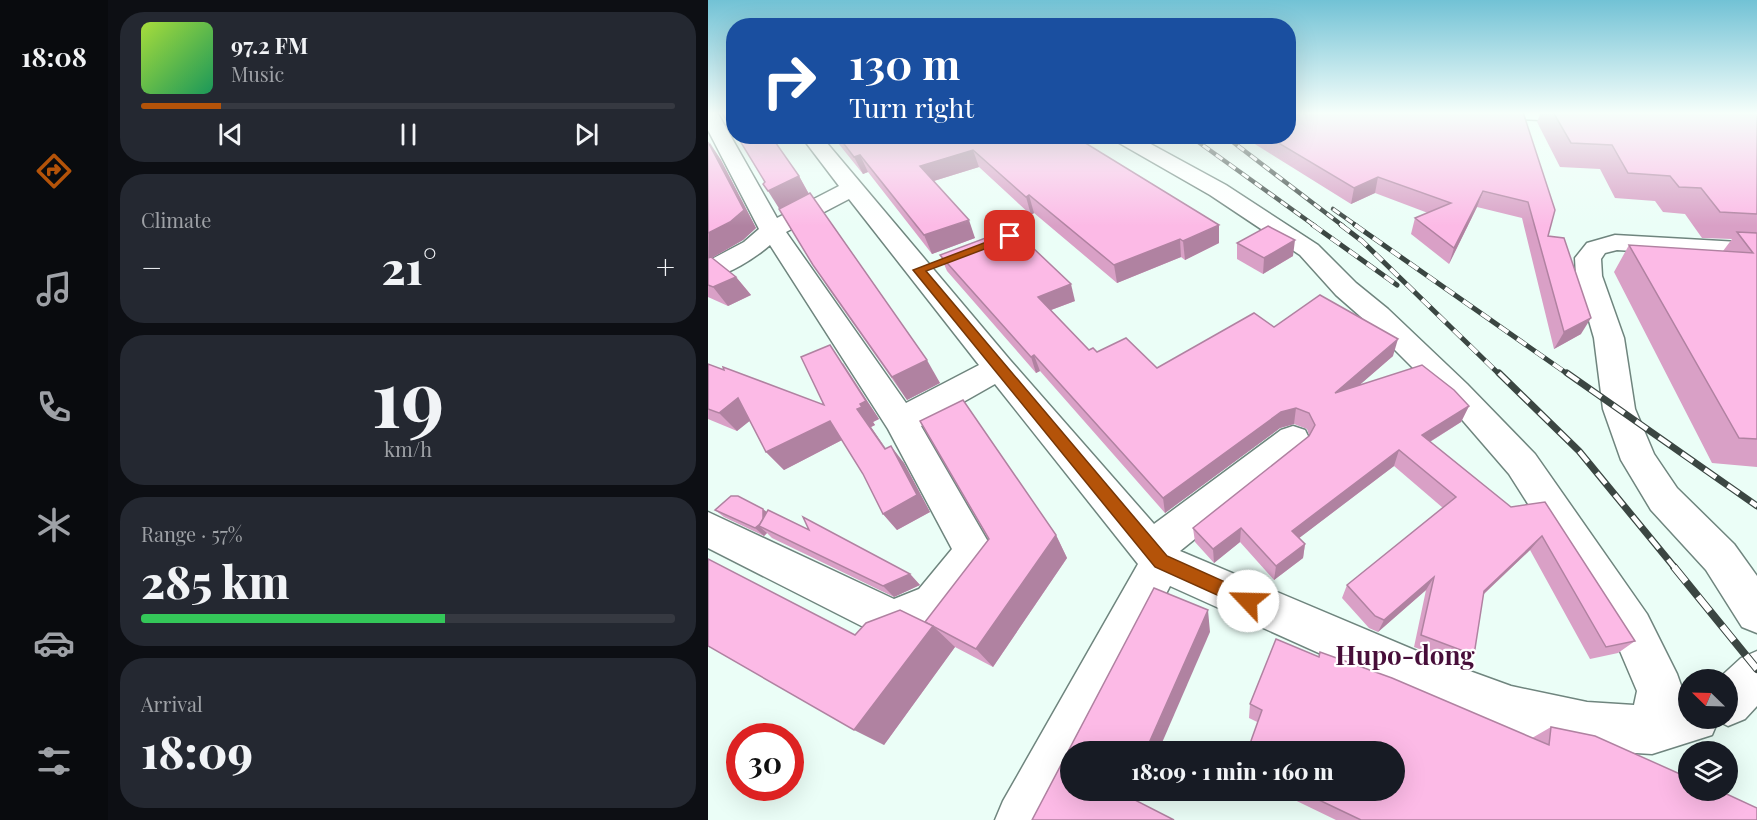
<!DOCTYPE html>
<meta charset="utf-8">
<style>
:root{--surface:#171b24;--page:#242831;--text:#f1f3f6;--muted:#9ea1a6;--line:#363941;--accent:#b45309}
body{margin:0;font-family:"Playfair Display",serif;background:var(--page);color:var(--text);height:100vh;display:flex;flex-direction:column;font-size:22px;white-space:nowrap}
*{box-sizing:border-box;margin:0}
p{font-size:20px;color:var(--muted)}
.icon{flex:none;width:33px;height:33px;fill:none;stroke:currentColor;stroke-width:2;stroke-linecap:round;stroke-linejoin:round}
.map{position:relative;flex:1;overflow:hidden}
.side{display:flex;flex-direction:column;gap:12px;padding:12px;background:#0d0f14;width:600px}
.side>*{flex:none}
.hud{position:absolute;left:18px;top:18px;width:570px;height:126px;border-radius:24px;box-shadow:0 6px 24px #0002;background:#1a4fa0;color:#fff;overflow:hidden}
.needle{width:39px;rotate:293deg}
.tools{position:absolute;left:970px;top:669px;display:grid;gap:12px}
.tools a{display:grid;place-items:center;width:60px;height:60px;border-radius:50%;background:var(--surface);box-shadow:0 6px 24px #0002;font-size:30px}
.speed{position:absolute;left:18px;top:723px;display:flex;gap:12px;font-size:30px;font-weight:700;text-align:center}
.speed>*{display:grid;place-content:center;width:78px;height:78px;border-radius:50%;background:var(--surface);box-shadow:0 6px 24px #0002;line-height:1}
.speed .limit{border:9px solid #d22;background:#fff;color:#111}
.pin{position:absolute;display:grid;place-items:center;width:51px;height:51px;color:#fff;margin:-26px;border-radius:12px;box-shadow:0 3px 9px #0006}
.me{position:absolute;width:66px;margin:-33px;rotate:294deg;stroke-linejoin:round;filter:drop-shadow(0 0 4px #0008)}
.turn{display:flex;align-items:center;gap:21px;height:126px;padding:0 24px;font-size:27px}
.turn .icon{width:78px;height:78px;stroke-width:2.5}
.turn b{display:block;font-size:42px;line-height:51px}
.big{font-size:45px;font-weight:800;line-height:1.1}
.side .tile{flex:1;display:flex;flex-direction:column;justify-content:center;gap:9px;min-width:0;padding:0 21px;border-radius:24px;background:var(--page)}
.side .dial{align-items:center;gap:0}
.dial b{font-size:78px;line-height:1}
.song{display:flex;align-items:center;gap:18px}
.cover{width:72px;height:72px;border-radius:9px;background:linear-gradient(135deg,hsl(80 70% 55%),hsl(150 70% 35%))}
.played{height:6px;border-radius:3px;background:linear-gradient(90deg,var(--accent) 15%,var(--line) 15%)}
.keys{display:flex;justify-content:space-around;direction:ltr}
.heat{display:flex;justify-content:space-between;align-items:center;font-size:33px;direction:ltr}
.charge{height:9px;border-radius:4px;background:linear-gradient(90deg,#34c759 57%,var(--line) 0)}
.trip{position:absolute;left:352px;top:741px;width:345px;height:60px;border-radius:30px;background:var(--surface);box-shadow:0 6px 24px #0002;font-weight:800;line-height:60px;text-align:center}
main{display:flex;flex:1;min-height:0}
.tab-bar{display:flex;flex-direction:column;width:108px;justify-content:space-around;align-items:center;background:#090b0e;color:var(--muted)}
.tab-bar .icon{width:42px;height:42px}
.tab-bar .on{color:var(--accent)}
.tab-bar b{font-size:27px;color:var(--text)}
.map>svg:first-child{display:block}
</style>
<main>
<nav class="tab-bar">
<b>18:08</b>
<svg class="icon on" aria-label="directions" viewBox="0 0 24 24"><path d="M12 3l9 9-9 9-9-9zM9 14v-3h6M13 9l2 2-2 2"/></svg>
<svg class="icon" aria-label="music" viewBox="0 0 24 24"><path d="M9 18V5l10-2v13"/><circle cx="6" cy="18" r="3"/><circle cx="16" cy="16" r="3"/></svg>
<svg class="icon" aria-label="phone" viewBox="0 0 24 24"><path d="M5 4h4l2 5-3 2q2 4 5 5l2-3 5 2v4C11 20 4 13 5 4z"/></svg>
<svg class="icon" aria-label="climate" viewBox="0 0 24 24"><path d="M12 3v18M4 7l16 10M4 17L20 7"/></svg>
<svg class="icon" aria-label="car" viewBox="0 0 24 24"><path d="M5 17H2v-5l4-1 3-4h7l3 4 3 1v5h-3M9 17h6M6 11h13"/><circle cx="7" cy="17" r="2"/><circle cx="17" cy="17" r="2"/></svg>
<svg class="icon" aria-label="filters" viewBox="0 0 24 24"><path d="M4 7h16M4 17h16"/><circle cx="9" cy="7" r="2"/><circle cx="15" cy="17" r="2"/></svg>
</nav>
<section class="side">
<div class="tile">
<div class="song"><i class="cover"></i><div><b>97.2 FM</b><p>Music</p></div></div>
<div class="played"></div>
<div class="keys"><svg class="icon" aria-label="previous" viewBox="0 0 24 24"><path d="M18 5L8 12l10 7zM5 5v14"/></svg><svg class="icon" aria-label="pause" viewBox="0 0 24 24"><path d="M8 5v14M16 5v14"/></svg><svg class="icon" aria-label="next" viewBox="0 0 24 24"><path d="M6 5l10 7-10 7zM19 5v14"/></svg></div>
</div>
<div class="tile"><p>Climate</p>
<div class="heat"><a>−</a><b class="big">21°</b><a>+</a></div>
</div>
<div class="tile dial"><b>19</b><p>km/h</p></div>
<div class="tile"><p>Range · 57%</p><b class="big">285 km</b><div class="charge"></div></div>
<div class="tile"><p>Arrival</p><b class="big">18:09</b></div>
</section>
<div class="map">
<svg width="1049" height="820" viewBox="0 0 1049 820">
<rect width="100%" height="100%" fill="#ebfef7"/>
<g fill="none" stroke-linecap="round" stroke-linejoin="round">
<defs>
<g id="minor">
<path d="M0,112H9L69,218L131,186L93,136H113L302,360L446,524L573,430L585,426L597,430L602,440L597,450L472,551L723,657L803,686L879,702L926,705L929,691L909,644L801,474L737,400L660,323L628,295L592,255L502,195L406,140L404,136H428L518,185L610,245L648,283L680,309L759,384L827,454L939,614L969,674L975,691L974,697L981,696V718H1020V680H1009L1033,658L1049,651V706L1037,719L1020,726L1010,721L1004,735L944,754L879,750L803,734L704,695L462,586L377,752H363V780L342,820H287L295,801L430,564L287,384L213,426L286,552L280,565L241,619L185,642L0,548V512L186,599L211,589L244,549L180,429L62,245C46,259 21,274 0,279V261L36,242L51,229L0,130ZM141,199L271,365L198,403L78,232Z"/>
<path d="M782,112H881L886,116L884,120L877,122L791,118L784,116Z"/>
<path d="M907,235L1049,243V259L909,250L897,253L893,259L894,276L916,338L927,409L946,454L969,488L1026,544L1049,576V633L1034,627L998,570L943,510L913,460L895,409L886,338L868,276L867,258L879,243Z"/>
</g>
</defs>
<use href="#minor" stroke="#6f857e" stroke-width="3"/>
<use href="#minor" fill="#fff" fill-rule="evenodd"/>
<defs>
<g id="rail-far3">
<path d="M482,136L607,226"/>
<path d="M517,136L635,226"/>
<path d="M625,209L649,226"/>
</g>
<g id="rail-far2">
<path d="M605,225L689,285"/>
<path d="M633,225L654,241L792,375"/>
<path d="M647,225L861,375"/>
</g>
<g id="rail-far1">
<path d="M791,373L871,451L967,568"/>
<path d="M859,373L1049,506"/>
</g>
<path id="rail" d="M966,567L1049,669"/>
</defs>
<use href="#rail-far3" stroke="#3b4642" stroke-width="4.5"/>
<use href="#rail-far2" stroke="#3b4642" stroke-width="5"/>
<use href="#rail-far1" stroke="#3b4642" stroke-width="7"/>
<use href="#rail" stroke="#3b4642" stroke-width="8"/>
<use href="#rail-far3" stroke="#fff" stroke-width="3" stroke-dasharray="8" stroke-linecap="butt"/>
<use href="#rail-far2" stroke="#fff" stroke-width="4" stroke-dasharray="11" stroke-linecap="butt"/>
<use href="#rail-far1" stroke="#fff" stroke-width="4.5" stroke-dasharray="14" stroke-linecap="butt"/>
<use href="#rail" stroke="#fff" stroke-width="6" stroke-dasharray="19" stroke-linecap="butt"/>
</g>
<g fill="#d9a0c6">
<path d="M815,112L840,236L873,334L846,349L814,218L769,207L741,264L703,234L707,218L720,213L667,193L643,204L534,136H580Z"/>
<path d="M833,112H1049V467L1004,463L906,272L921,245L1015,251L1024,239L994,238L977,214L955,212L947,201L907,198L892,169L852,167L829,122Z"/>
<path d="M126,136H375L376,143L511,225V243L477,260L473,257L409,283L326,213L323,215L271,167L226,181L267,238L224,254L160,172L155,174L130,143Z"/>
<path d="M0,142L13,160L48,228L35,240L4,258L28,277L43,295L20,306L0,297Z"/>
<path d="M91,176L101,194L232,383L199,400L120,288L71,208L57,182Z"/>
<path d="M529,243L585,256L555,274L529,259Z"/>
<path d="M232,255L367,301L343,310L381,350L449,368L566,327L685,356L651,385L761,406L753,422L722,442L803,507L837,502L927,641L910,653L882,659L822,550L775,595L766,655L756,666L706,647L718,590L670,632L661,628L634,598L639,585L735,508L686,466L591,538L597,544L595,558L566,580L532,542L506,563L487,542L485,528L601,436V435L599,429L586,424L572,428L457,513L332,371L328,373L239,271Z"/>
<path d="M135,363L171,419L165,422L167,425L163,427L177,448L196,463L222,512L189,530L175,514L155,474L134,440L76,470L58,452L42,420L29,431L0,419V364L16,370L116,405Z"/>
<path d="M7,510L59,512L202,574L212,585L186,597L64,538L59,533L56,536L16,517Z"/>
<path d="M348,535L359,558L285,667L247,647L176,745L147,635L217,622Z"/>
<path d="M611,657L824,738L843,727L1049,820H628L566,790H687L541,718L542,704Z"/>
</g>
<g fill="#b082a1">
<path d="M365,136H375L378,149Z"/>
<path d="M2,143L13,160L48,228L35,240L0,260Z"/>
<path d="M265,150L271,167L219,183L212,166Z"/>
<path d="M152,155L160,172L155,174L146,157Z"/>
<path d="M91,176L103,198L74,213L60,191Z"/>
<path d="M670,177L667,193L643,204L646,188Z"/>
<path d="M775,191L769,207L741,264L746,248Z"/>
<path d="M321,195L326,213L323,215L318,197Z"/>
<path d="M261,220L267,238L224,254L216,235Z"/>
<path d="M511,225V243L477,260L475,241Z"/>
<path d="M472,239L473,257L409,283L406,265Z"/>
<path d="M587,240L585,256L555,274L556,258Z"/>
<path d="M28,277L43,295L20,306L5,287Z"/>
<path d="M363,284L367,301L335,313L330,297Z"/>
<path d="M883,318L873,334L846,349L856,332Z"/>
<path d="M690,339L685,356L624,409L627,393Z"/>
<path d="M122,345L171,419L165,422L167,425L163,427L190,466L149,409L152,404Z"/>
<path d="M326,355L332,371L328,373L323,357Z"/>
<path d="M219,360L232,383L199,400L184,377Z"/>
<path d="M30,398L48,416L29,431L11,413Z"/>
<path d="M761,406L753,422L707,451L714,435Z"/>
<path d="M588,408L586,424L572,428L457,513L455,498L573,412Z"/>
<path d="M122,421L136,439L76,470L58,452Z"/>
<path d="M183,446L196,463L222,512L189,530L175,514Z"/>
<path d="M691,450L686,466L582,545L584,531Z"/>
<path d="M55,509L64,516L51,526L59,533L56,536L47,528Z"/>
<path d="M533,528L532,542L506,563L505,549Z"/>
<path d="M348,535L359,558L285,667L268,649Z"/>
<path d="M834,536L822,550L766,603L776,591Z"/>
<path d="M597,544L595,558L566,580L568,566Z"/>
<path d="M202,574L212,585L186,597L175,586Z"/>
<path d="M726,577L718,590L670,632L676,620Z"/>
<path d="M500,610L502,632L450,752H437Z"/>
<path d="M225,626L247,647L176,745L146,730Z"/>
<path d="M419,790H433L426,806L417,795Z"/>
</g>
<g fill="#fcbae6" stroke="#b082a1" stroke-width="1.5">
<path d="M13,112H26V131Z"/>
<path d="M580,112H815L847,210L840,236L856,238L883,318L856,332L820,202L775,191L746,248L707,218L743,203L670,177L646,188L559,136H580Z"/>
<path d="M845,112H1049V214L1012,212L993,188L971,187L962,176L920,173L904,145L863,143Z"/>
<path d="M29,136H63L91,176L60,191L55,184L57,182Z"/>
<path d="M130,136H366L511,225L475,241L472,239L406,265L321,195L318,197L265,150L212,166L261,220L216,235L152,155L146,157Z"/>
<path d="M0,142L36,210L22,222L0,233Z"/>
<path d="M102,193L219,360L184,377L105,265L71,209Z"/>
<path d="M560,226L587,240L556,258L529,243Z"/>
<path d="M304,228L363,284L330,297L381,350L385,348L389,352L418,338L449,368L546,313L566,327L612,295L690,339L627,393L714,365L746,390L761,406L714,435L803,507L837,502L927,641L898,647L834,536L776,591L766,655L713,635L726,577L676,620L667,616L639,585L748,497L691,450L584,531L597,544L568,566L533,528L505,549L485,528L601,436L607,425L601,413L588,408L573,412L455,498L326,355L323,357L232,255Z"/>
<path d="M1029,232L1049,233V439L1031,438L921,245L1045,253Z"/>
<path d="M3,257L28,277L5,287L0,285V258Z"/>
<path d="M122,345L158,401L152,404L154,407L149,409L177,449L183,446L209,495L175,514L155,474L122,421L58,452L30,398L11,413L0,409V364L16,370L15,367L116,405L93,357Z"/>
<path d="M255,400L348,535L268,649L217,622L281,539L212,421Z"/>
<path d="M23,496H30L55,509V519L52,524L47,528L7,510Z"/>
<path d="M60,510L101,530L95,517L202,574L175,586L51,526Z"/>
<path d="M0,559L147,635L158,623L192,610L225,626L146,730L0,646Z"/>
<path d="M446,588L500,610L437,752H363V790H419L417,795L466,820H324Z"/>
<path d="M568,639L611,657L612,652L684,678L841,745L843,727L887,736L981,778V790H1010L1049,808V820H653L590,790H687V752H539L554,710L542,704Z"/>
</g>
<linearGradient id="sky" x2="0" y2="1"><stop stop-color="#72c2d5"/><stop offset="0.5" stop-color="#f6fffb"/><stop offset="1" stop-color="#f6fffb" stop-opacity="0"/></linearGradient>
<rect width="1049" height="226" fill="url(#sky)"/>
<path fill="#b45309" stroke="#753606" stroke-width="1.5" d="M302,233L307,236L306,238L218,271L459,556L546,595L549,601L546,607L540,609L447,567L205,270Z"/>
<g text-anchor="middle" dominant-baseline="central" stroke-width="4.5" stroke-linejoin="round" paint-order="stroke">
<g font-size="26" font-weight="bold" fill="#470e39" stroke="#fff">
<text x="697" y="654">Hupo-dong</text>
</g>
</g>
</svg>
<div class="tools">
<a><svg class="needle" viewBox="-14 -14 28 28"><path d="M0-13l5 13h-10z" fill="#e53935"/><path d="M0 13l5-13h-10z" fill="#9ea1a6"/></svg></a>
<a><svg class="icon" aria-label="layers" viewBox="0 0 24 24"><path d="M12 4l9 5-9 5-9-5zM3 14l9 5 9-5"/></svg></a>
</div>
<div class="speed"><div class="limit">30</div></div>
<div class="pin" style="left:302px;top:236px;background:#d93025"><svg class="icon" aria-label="arrive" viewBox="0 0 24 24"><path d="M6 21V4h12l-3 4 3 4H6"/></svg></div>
<svg class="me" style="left:540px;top:601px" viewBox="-20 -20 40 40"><circle r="19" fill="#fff"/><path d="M0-13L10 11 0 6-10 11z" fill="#b45309"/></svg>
<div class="trip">18:09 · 1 min · 160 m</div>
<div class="hud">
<div class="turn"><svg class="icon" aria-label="right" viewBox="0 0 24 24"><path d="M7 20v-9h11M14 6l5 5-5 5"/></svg><div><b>130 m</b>Turn right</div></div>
</div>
</div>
</main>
